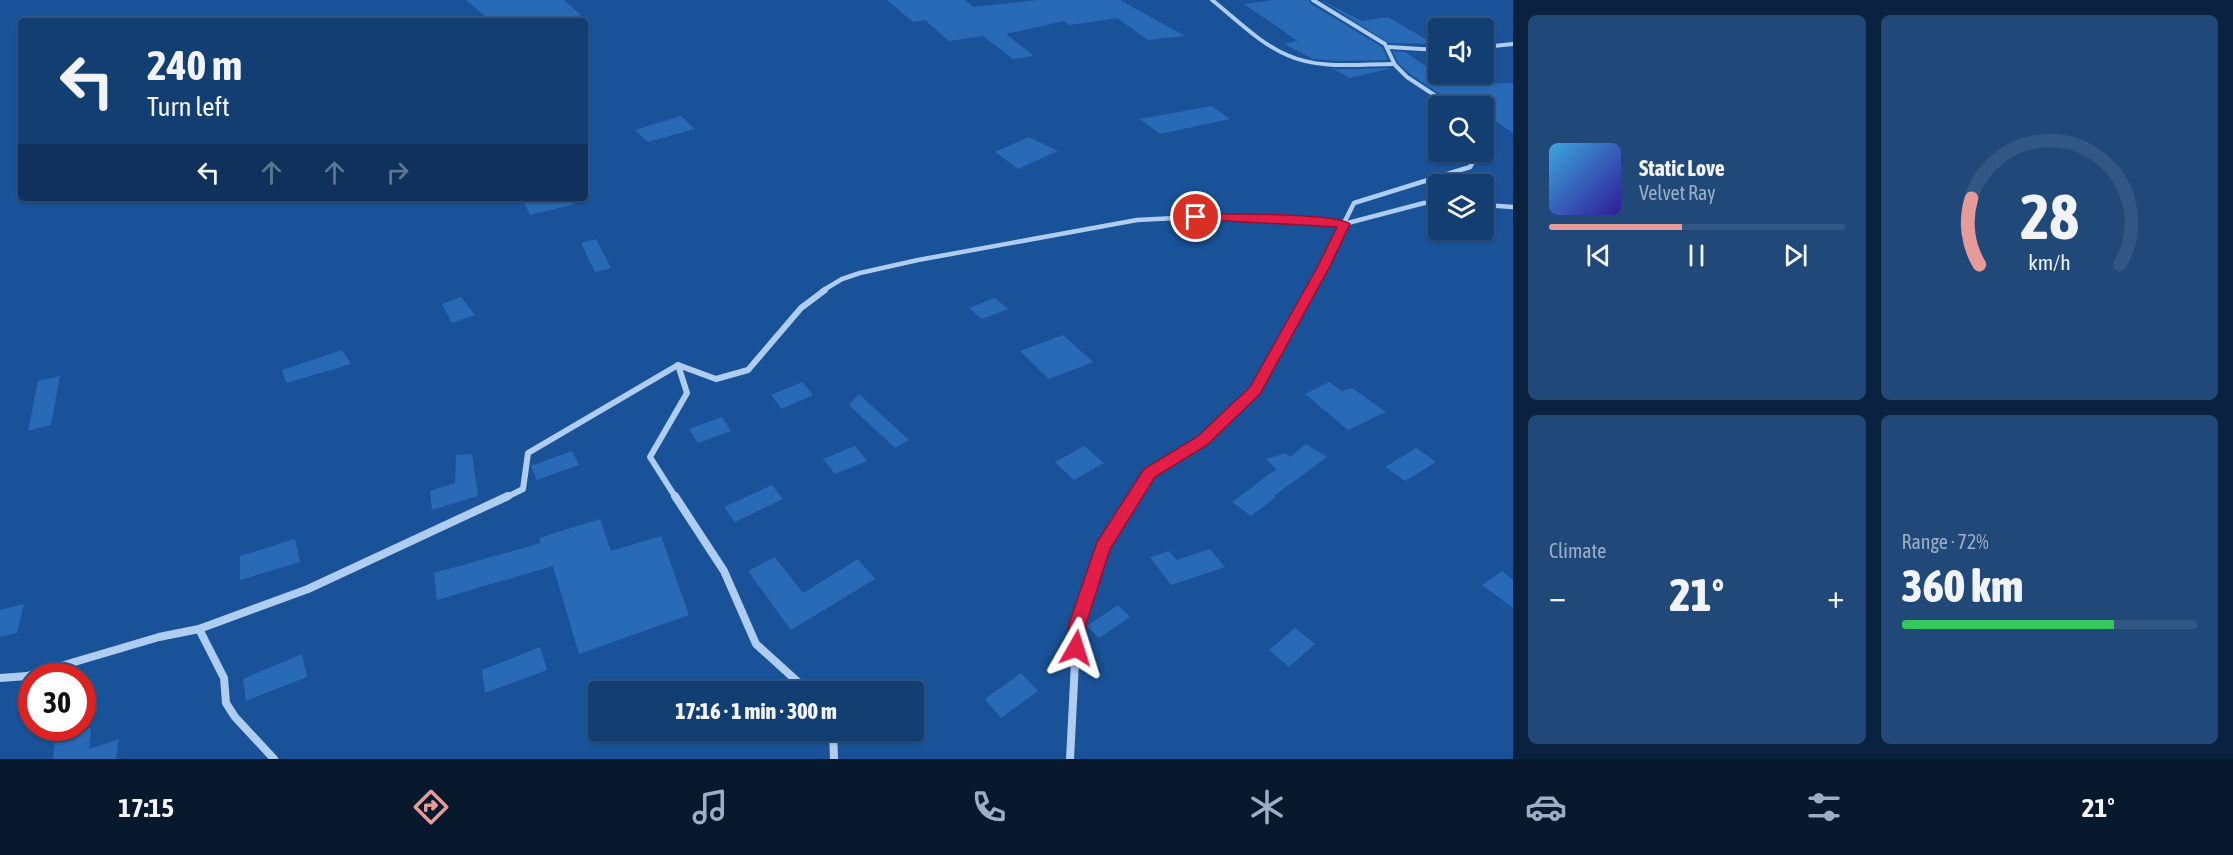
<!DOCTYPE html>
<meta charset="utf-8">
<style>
:root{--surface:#133e72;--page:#20497a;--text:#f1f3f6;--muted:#9daec4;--line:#325784;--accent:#e69b98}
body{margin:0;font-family:"Asap Condensed",sans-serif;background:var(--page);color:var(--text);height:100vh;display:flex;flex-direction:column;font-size:22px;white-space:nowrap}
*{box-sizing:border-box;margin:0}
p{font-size:20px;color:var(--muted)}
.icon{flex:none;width:33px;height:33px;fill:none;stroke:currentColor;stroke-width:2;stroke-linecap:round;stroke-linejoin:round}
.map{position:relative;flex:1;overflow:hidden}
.side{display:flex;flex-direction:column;gap:15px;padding:15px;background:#0a223f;width:720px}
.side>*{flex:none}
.banner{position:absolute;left:18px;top:18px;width:570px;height:183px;border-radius:6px;box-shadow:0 2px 4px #0004,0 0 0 2px var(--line);background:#133e72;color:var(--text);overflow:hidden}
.buttons{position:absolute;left:1428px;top:18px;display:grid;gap:12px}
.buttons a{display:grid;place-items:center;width:66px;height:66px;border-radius:6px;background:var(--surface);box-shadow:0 2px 4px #0004,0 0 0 2px var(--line);font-size:30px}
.speed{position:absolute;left:18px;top:663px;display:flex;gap:12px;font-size:30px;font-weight:700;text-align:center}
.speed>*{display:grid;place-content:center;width:78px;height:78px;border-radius:50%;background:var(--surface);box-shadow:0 2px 4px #0004,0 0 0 2px var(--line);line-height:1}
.speed .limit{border:9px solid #d22;background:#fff;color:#111}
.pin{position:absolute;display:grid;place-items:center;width:51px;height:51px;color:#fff;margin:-26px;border:3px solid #fff;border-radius:50%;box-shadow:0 2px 6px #0007}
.me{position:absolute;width:66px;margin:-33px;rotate:6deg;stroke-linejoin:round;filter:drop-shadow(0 0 4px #0008)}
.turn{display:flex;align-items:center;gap:21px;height:126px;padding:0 30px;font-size:27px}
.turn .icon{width:78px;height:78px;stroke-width:2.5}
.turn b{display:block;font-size:42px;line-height:51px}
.lanes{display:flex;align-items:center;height:57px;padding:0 30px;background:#0003;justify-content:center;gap:30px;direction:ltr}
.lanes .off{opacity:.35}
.big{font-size:45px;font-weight:800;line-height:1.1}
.side .widget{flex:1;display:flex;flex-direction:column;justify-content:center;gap:9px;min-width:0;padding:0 21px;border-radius:9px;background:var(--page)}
.side .dial{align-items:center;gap:0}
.dial svg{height:156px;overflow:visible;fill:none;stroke:var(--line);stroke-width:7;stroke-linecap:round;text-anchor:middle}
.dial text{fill:var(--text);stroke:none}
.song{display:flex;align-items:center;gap:18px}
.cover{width:72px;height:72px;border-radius:9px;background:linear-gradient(135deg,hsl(200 70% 55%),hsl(250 70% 35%))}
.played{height:6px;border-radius:3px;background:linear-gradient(90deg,var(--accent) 45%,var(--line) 45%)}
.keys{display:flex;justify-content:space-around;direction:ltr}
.heat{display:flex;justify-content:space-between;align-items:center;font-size:33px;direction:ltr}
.charge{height:9px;border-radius:4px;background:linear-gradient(90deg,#34c759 72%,var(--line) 0)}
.side .tiles{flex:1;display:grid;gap:15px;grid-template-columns:repeat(2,1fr)}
.trip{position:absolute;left:588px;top:681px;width:336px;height:60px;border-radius:6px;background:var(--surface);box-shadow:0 2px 4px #0004,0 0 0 2px var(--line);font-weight:800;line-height:60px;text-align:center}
.tab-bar{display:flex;height:96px;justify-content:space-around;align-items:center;background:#08192e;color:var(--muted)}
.tab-bar .icon{width:42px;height:42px}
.tab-bar .current{color:var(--accent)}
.tab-bar b{font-size:27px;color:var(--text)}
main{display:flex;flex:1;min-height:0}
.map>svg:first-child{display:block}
</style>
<main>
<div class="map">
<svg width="1513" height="759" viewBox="0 0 1513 759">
<rect width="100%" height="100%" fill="#195298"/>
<g fill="#286ab6">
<path d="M466,0H564L581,15L554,21H491Z"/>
<path d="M887,0H965L973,7L1038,0H1120L1185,36L1148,40L1117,18L1070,25L1064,21L1006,34L1034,56L1013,59L983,36L949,41L925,20L913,22Z"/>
<path d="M1273,0H1309L1311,4L1382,47L1388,60L1340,61L1313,59L1284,44L1298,41L1244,4Z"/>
<path d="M1321,0L1362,21L1388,17L1434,44L1389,43Z"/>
<path d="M1393,51L1405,52L1438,74H1455L1472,84L1513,83V133L1484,113V106H1474L1456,94L1443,96L1410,74L1398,63Z"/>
<path d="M1392,68L1350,78L1333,69H1354Z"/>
<path d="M1212,106L1230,119L1160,134L1140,119Z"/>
<path d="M681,116L695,129L648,142L635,130Z"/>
<path d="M1029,137L1058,151L1018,169L995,152Z"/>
<path d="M522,198H574L575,204L530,215Z"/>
<path d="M596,239L611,268L595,272L581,243Z"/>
<path d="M461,297L475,315L452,323L442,304Z"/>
<path d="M995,298L1008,309L982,319L969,308Z"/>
<path d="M1063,335L1093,362L1049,379L1020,351Z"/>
<path d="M342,350L351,364L286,383L282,370Z"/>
<path d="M60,376L51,425L28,431L38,381Z"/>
<path d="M802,382L813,395L782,409L771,395Z"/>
<path d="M1329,382L1342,391L1352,388L1386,412L1348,430L1305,394Z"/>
<path d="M859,394L909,440L895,448L849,405Z"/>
<path d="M722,417L731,431L698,443L689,429Z"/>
<path d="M1306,444L1327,457L1274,496L1276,497L1251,516L1232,502L1276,469L1266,459L1286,453L1290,457Z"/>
<path d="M855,446L867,461L835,474L823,459Z"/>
<path d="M1084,446L1104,463L1074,480L1055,462Z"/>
<path d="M1416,448L1436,462L1405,481L1385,467Z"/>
<path d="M572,451L579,465L537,480L531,466Z"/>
<path d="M472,454L478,496L432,510L430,491L455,483L456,455Z"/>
<path d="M772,485L783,499L735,522L724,507Z"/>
<path d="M600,519L611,551L661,536L689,615L579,654L553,566L437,600L434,573L541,543L539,538Z"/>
<path d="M295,539L300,562L240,580V556Z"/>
<path d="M1210,549L1225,567L1171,585L1150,557L1169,551L1176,560Z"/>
<path d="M775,557L803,593L858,559L875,579L791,630L748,571Z"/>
<path d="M1502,571L1513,580V608L1482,585Z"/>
<path d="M24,604L17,633L0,637V610Z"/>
<path d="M1118,605L1130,617L1099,638L1087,626Z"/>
<path d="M1295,628L1315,644L1289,667L1269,650Z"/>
<path d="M540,647L547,670L485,693L482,670Z"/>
<path d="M302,654L307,677L246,701L243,679Z"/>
<path d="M1021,673L1038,691L1001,718L985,699Z"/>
<path d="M56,728H91L89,749L119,739L116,759H53Z"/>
</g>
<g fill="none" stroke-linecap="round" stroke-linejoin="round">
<g stroke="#aecdf1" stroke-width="4">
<path d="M1212,0C1236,19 1259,43 1287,55C1320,70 1359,64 1394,64"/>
<path d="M1313,0L1385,44L1395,65L1407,77L1451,106"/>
<path d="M1389,47L1438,50"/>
<path d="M1484,47L1513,44"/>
</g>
<g stroke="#aecdf1" stroke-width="4.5">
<path d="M1484,129L1486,136L1484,141"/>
<path d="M1484,205L1513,207"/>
<path d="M822,291L842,279L860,273L918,260L1137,220L1196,217L1306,220L1344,224L1424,203H1438"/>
<path d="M1310,291L1354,203L1470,167L1479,152"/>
</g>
<g stroke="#aecdf1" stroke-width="6">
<path d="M505,498L523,489L528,453L678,365L716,379L748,370L801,308L825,290"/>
<path d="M676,498L650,457L687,393L678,365"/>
<path d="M1134,498L1149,473L1202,441L1255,391L1311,290"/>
</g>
<g stroke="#aecdf1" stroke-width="8">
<path d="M675,496L724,571L756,644L809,692"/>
<path d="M199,629L224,678L226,703L235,717L274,759"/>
<path d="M0,678L27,676L159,637L199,629L308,589L508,496"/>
<path d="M833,730L834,759"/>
<path d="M1070,759L1077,624L1103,547L1135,496"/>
</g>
</g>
<path fill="#e11d48" stroke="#92132f" stroke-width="1.5" d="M1196,214C1221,214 1335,212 1350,224L1330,266L1260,394L1207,445L1155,477L1110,549L1086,624L1085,648L1082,654L1076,656L1070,654L1067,648L1069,624L1097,542L1144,469L1197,437L1250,387L1318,266L1337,227L1192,219V215Z"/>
</svg>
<div class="buttons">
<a><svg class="icon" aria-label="sound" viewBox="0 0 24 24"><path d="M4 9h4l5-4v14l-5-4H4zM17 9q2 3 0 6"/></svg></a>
<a><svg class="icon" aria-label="search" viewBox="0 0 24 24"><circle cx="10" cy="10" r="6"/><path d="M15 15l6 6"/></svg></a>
<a><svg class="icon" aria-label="layers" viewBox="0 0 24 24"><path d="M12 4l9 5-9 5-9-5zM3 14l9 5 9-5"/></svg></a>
</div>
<div class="speed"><div class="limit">30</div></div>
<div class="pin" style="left:1196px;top:217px;background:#d93025"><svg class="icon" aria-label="arrive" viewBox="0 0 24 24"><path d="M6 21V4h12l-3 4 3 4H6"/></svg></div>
<svg class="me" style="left:1076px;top:648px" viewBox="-20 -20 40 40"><path d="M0-17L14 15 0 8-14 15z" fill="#e11d48" stroke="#fff" stroke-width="4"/></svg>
<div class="trip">17:16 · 1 min · 300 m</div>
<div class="banner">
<div class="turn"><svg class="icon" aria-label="left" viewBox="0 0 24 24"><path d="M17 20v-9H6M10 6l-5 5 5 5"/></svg><div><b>240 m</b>Turn left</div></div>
<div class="lanes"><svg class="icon" aria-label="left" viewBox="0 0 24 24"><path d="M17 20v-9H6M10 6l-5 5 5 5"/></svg><svg class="icon off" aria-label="ahead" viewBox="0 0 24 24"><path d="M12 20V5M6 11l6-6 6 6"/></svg><svg class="icon off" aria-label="ahead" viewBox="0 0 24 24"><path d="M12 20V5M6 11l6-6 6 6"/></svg><svg class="icon off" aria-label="right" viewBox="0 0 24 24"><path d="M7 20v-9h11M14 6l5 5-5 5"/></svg></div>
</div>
</div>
<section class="side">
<div class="tiles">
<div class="widget">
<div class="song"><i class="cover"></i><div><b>Static Love</b><p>Velvet Ray</p></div></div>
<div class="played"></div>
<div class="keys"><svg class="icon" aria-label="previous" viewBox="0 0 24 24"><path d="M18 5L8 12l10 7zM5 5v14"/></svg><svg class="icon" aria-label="pause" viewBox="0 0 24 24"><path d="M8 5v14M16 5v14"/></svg><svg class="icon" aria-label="next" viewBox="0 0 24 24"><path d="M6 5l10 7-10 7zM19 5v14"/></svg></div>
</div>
<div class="widget dial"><svg viewBox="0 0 100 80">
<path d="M14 69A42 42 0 1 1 86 69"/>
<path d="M14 69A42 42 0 0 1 10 35" stroke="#e69b98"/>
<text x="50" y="56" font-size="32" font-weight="700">28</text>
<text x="50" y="72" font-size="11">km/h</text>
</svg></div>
<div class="widget"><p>Climate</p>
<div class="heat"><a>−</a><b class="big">21°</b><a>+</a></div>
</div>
<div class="widget"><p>Range · 72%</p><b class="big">360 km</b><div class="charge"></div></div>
</div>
</section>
</main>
<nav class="tab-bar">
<b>17:15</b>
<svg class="icon current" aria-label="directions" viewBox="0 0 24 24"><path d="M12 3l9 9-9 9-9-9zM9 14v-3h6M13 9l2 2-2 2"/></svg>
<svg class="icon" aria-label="music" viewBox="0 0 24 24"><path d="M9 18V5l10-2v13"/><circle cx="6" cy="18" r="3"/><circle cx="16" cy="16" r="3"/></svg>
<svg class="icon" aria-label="phone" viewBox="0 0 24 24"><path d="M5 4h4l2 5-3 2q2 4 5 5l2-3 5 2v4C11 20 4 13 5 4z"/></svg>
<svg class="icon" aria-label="climate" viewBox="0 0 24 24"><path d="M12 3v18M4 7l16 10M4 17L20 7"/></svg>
<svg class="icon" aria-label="car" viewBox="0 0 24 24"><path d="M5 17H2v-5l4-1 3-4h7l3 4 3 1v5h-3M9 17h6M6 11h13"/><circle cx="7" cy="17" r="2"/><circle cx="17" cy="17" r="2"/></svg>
<svg class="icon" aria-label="filters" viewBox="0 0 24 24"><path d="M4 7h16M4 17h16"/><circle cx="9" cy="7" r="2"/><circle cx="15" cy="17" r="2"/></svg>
<b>21°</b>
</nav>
